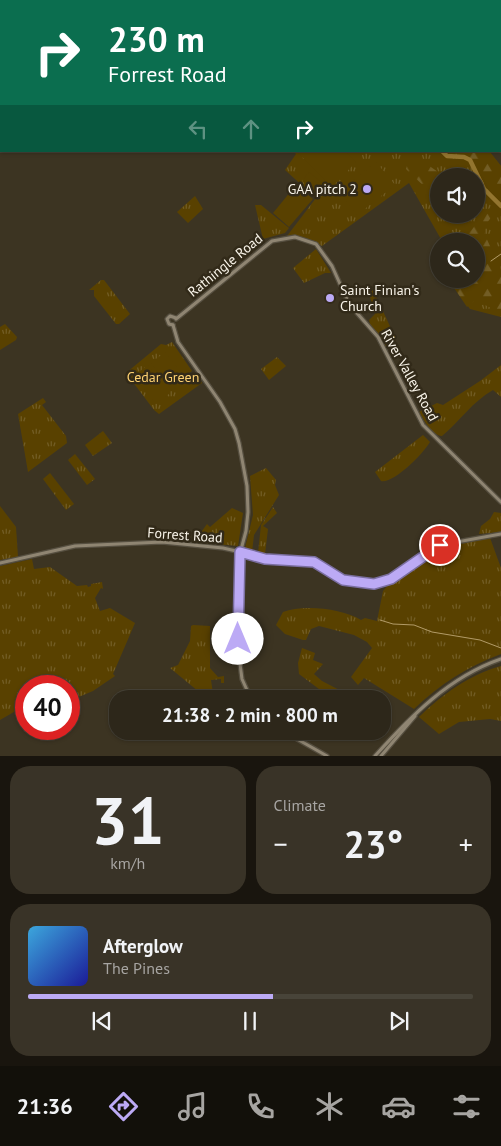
<!DOCTYPE html>
<meta charset="utf-8">
<style>
:root{--surface:#2d271a;--page:#393327;--text:#f1f3f6;--muted:#a7a5a2;--line:#484439;--accent:#bcaaf5}
body{margin:0;font-family:"PT Sans",sans-serif;background:var(--page);color:var(--text);height:100vh;display:flex;flex-direction:column;font-size:19px;white-space:nowrap}
*{box-sizing:border-box;margin:0}
p{font-size:16px;color:var(--muted)}
.icon{flex:none;width:28px;height:28px;fill:none;stroke:currentColor;stroke-width:2;stroke-linecap:round;stroke-linejoin:round}
.map{position:relative;height:756px;overflow:hidden}
.sheet{display:flex;flex-direction:column;gap:10px;padding:10px;background:#19150e;flex:1}
.sheet>*{flex:none}
.hud{position:absolute;left:0px;top:0px;width:501px;height:152px;box-shadow:0 1px 4px #0004,0 0 0 1px var(--line);background:#0b6e4f;color:#fff;overflow:hidden}
.fabs{position:absolute;left:430px;top:168px;display:grid;gap:10px}
.fabs a{display:grid;place-items:center;width:55px;height:55px;border-radius:50%;background:var(--surface);box-shadow:0 1px 4px #0004,0 0 0 1px var(--line);font-size:25px}
.speed{position:absolute;left:15px;top:675px;display:flex;gap:10px;font-size:25px;font-weight:700;text-align:center}
.speed>*{display:grid;place-content:center;width:65px;height:65px;border-radius:50%;background:var(--surface);box-shadow:0 1px 4px #0004,0 0 0 1px var(--line);line-height:1}
.speed .limit{border:8px solid #d22;background:#fff;color:#111}
.pin{position:absolute;display:grid;place-items:center;width:42px;height:42px;color:#fff;margin:-21px;border:2px solid #fff;border-radius:50%;box-shadow:0 1px 5px #0007}
.me{position:absolute;width:55px;margin:-28px;rotate:0deg;stroke-linejoin:round;filter:drop-shadow(0 0 4px #0008)}
.turn{display:flex;align-items:center;gap:18px;height:105px;padding:0 25px;font-size:22px}
.turn .icon{width:65px;height:65px;stroke-width:2.5}
.turn b{display:block;font-size:35px;line-height:42px}
.lanes{display:flex;align-items:center;height:48px;padding:0 25px;background:#0003;justify-content:center;gap:25px;direction:ltr}
.lanes .off{opacity:.35}
.big{font-size:38px;font-weight:600;line-height:1.1}
.sheet .widget{flex:1;display:flex;flex-direction:column;justify-content:center;gap:8px;min-width:0;padding:0 18px;border-radius:20px;background:var(--page)}
.sheet .dial{align-items:center;gap:0}
.dial b{font-size:65px;line-height:1}
.song{display:flex;align-items:center;gap:15px}
.cover{width:60px;height:60px;border-radius:8px;background:linear-gradient(135deg,hsl(200 70% 55%),hsl(240 70% 35%))}
.played{height:5px;border-radius:2px;background:linear-gradient(90deg,var(--accent) 55%,var(--line) 55%)}
.keys{display:flex;justify-content:space-around;direction:ltr}
.heat{display:flex;justify-content:space-between;align-items:center;font-size:28px;direction:ltr}
.sheet .tiles{flex:1;display:grid;gap:10px;grid-template-columns:1fr 1fr}
.widget:last-child{grid-column:span 2}
.trip{position:absolute;left:109px;top:690px;width:282px;height:50px;border-radius:20px;background:var(--surface);box-shadow:0 1px 4px #0004,0 0 0 1px var(--line);font-weight:600;line-height:50px;text-align:center}
.dock{display:flex;height:80px;justify-content:space-around;align-items:center;background:#12100a;color:var(--muted)}
.dock .icon{width:35px;height:35px}
.dock .on{color:var(--accent)}
.dock b{font-size:22px;color:var(--text)}
.map>svg:first-child{display:block}
</style>
<div class="map">
<svg width="501" height="756" viewBox="0 0 501 756">
<defs>
<pattern id="grass-tufts" width="24" height="20" patternUnits="userSpaceOnUse" patternTransform="scale(1.25)"><rect width="24" height="20" fill="#594100"/><path d="M3 7l-1-3M5 7V3M7 7l1-3M15 17l-1-3M17 17v-4M19 17l1-3" fill="none" stroke="#725d25"/></pattern>
<pattern id="forest-firs" width="22" height="20" patternUnits="userSpaceOnUse" patternTransform="scale(1.25)"><rect width="22" height="20" fill="#594100"/><path d="M5 1l3.5 6h-7zM16 11l3.5 6h-7z" fill="#725d25"/></pattern>
</defs>
<rect width="100%" height="100%" fill="#3c3422"/>
<g fill="url(#grass-tufts)" fill-rule="evenodd">
<path d="M293,151H489L501,166V317L470,309L448,279H476V241H442L409,183L322,246L306,238L287,236L316,198L285,170L296,154ZM439,176H476V214H439Z"/>
<path d="M195,196L203,209L188,223L177,212Z"/>
<path d="M255,205H261L289,228L285,233L263,239Z"/>
<path d="M316,249L331,273H325L304,283L293,268Z"/>
<path d="M101,280H104L130,314L119,324H116L94,296V290H89Z"/>
<path d="M373,290L396,339L395,344L389,348L385,347L370,324L369,320L375,314L369,294Z"/>
<path d="M5,324L17,337L16,340L0,350V327Z"/>
<path d="M172,342L192,371L189,373L194,383L200,380L202,383L159,414L154,410L126,373L161,344L166,345Z"/>
<path d="M277,357L286,366L269,380L261,369Z"/>
<path d="M501,365V397L493,390C472,402 460,421 442,436C431,435 424,420 419,412L437,403L443,405L480,381Z"/>
<path d="M43,398L46,402L42,405L66,436L67,443L28,472L18,414Z"/>
<path d="M103,431L112,443L93,456L85,445Z"/>
<path d="M423,435L430,442C423,454 393,484 381,481L375,472Z"/>
<path d="M75,454L95,479L87,485L68,460Z"/>
<path d="M266,468L276,480L275,485L279,495L254,535L252,552L245,548L253,515L250,476Z"/>
<path d="M50,473L74,504L66,510L43,479Z"/>
<path d="M0,506L16,527L18,557L0,560Z"/>
<path d="M273,507L277,513L263,526L268,529L265,554L258,553L261,525Z"/>
<path d="M232,508L243,513L238,546L194,542L207,524L210,527Z"/>
<path d="M494,512L501,513V532L479,534L481,526L490,519Z"/>
<path d="M489,535L501,568V654C467,667 440,684 414,709L364,678L358,685L351,677L372,648L367,642L354,635L319,626L311,629L306,640H303L285,634L276,625L283,612C304,604 343,609 361,620L365,618L377,621L383,591L395,576L435,547Z"/>
<path d="M32,559L34,569L50,567L77,586L87,585L88,587L91,586V584L102,582L103,589L101,588L95,598L100,611L110,608L135,623L113,674L115,676L93,691L69,701V686H26V708L19,709L0,720V566Z"/>
<path d="M193,625L210,626V668L218,677L224,676V683H221V679L211,680L213,694L210,697L204,696L170,668L178,665L190,641L191,626Z"/>
<path d="M302,648L315,653L313,660L323,664L314,674L322,681L349,695L345,699H327L319,689L299,674L298,663Z"/>
<path d="M501,666V721L490,719L459,722L439,734L419,717C443,694 469,675 501,666Z"/>
</g>
<g fill="url(#forest-firs)">
<path d="M450,151H489L501,166V204L490,195L472,159Z"/>
<path d="M412,160L425,163L444,176H439V212L430,192L406,169L408,162Z"/>
<path d="M490,208L495,212L484,227V233L501,270V313L475,300L467,307L448,279H476V241H462Z"/>
</g>
<g fill="#594100">
<path d="M296,151H345L356,162L332,187Z"/>
<path d="M376,162L395,185L357,215L339,192Z"/>
<path d="M309,172L327,187L319,196L302,181Z"/>
<path d="M296,185L313,199L289,227L273,213Z"/>
<path d="M165,352L187,380L172,391L151,363Z"/>
<path d="M148,365L170,393L156,404L134,376Z"/>
</g>
<g fill="none" stroke-linecap="round" stroke-linejoin="round">
<g stroke="#b29b67" stroke-width="1">
<path d="M491,261L501,254"/>
<path d="M380,620L393,624L414,625L432,632L480,640L501,648"/>
</g>
<g stroke="#93752f" stroke-width="4.5">
<path d="M265,0L266,1"/>
<path d="M442,151L447,156L464,157L470,160L484,189L501,206"/>
</g>
<defs>
<g id="secondary">
<path d="M416,0L417,1"/>
<path d="M500,50H501"/>
<path d="M500,117L501,119"/>
<path d="M176,319L272,241L295,237L316,244L332,266L349,304L378,337L423,425L501,502"/>
<path d="M173,325L178,342L220,402L235,429L239,443L247,486L248,512L246,531L239,557V656L242,679L251,699"/>
<path d="M173,325L169,324L167,319L170,316L176,318"/>
<path d="M0,563L75,546L162,542L223,548L276,560L314,562L343,580L374,584L391,579L440,545L501,534"/>
<path d="M283,731L327,756"/>
<path d="M375,756C411,716 449,677 501,659"/>
<path d="M381,756L415,716"/>
</g>
</defs>
<use href="#secondary" stroke="#564f40" stroke-width="5.5"/>
<use href="#secondary" stroke="#8f8572" stroke-width="3"/>
</g>
<g fill="none" stroke-linecap="round" stroke-linejoin="round">
<defs>
<path id="route" d="M238,639L240,552L265,559L314,562L343,580L374,584L391,579L440,545"/>
</defs>
<use href="#route" stroke="#7a6e9f" stroke-width="12"/>
<use href="#route" stroke="#bcaaf5" stroke-width="9"/>
</g>
<g fill="#bcaaf5" stroke="#322a19" stroke-width="2">
<circle cx="367" cy="189" r="5"/>
<circle cx="330" cy="298" r="5"/>
</g>
<g text-anchor="middle" dominant-baseline="central" stroke-width="5" stroke-linejoin="round" paint-order="stroke">
<g font-size="14" fill="#f9f4e9" stroke="#322a19" text-anchor="end">
<text x="357" y="189">GAA pitch 2</text>
<text x="340" y="290" text-anchor="start">Saint Finian's<tspan x="340" dy="16">Church</tspan></text>
</g>
<g font-size="14" fill="#f9f4e9" stroke="#322a19">
<text transform="translate(225 265) rotate(-39)">Rathingle Road</text>
<text transform="translate(410 375) rotate(61)">River Valley Road</text>
<text transform="translate(185 535) rotate(4)">Forrest Road</text>
</g>
<g font-size="14" fill="#fed272" stroke="#322a19">
<text x="163" y="377">Cedar Green</text>
</g>
</g>
</svg>
<div class="fabs">
<a><svg class="icon" aria-label="sound" viewBox="0 0 24 24"><path d="M4 9h4l5-4v14l-5-4H4zM17 9q2 3 0 6"/></svg></a>
<a><svg class="icon" aria-label="search" viewBox="0 0 24 24"><circle cx="10" cy="10" r="6"/><path d="M15 15l6 6"/></svg></a>
</div>
<div class="speed"><div class="limit">40</div></div>
<div class="pin" style="left:440px;top:545px;background:#d93025"><svg class="icon" aria-label="arrive" viewBox="0 0 24 24"><path d="M6 21V4h12l-3 4 3 4H6"/></svg></div>
<svg class="me" style="left:238px;top:639px" viewBox="-20 -20 40 40"><circle r="19" fill="#fff"/><path d="M0-13L10 11 0 6-10 11z" fill="#bcaaf5"/></svg>
<div class="trip">21:38 · 2 min · 800 m</div>
<div class="hud">
<div class="turn"><svg class="icon" aria-label="right" viewBox="0 0 24 24"><path d="M7 20v-9h11M14 6l5 5-5 5"/></svg><div><b>230 m</b>Forrest Road</div></div>
<div class="lanes"><svg class="icon off" aria-label="left" viewBox="0 0 24 24"><path d="M17 20v-9H6M10 6l-5 5 5 5"/></svg><svg class="icon off" aria-label="ahead" viewBox="0 0 24 24"><path d="M12 20V5M6 11l6-6 6 6"/></svg><svg class="icon" aria-label="right" viewBox="0 0 24 24"><path d="M7 20v-9h11M14 6l5 5-5 5"/></svg></div>
</div>
</div>
<section class="sheet">
<div class="tiles">
<div class="widget dial"><b>31</b><p>km/h</p></div>
<div class="widget"><p>Climate</p>
<div class="heat"><a>−</a><b class="big">23°</b><a>+</a></div>
</div>
<div class="widget">
<div class="song"><i class="cover"></i><div><b>Afterglow</b><p>The Pines</p></div></div>
<div class="played"></div>
<div class="keys"><svg class="icon" aria-label="previous" viewBox="0 0 24 24"><path d="M18 5L8 12l10 7zM5 5v14"/></svg><svg class="icon" aria-label="pause" viewBox="0 0 24 24"><path d="M8 5v14M16 5v14"/></svg><svg class="icon" aria-label="next" viewBox="0 0 24 24"><path d="M6 5l10 7-10 7zM19 5v14"/></svg></div>
</div>
</div>
</section>
<nav class="dock">
<b>21:36</b>
<svg class="icon on" aria-label="directions" viewBox="0 0 24 24"><path d="M12 3l9 9-9 9-9-9zM9 14v-3h6M13 9l2 2-2 2"/></svg>
<svg class="icon" aria-label="music" viewBox="0 0 24 24"><path d="M9 18V5l10-2v13"/><circle cx="6" cy="18" r="3"/><circle cx="16" cy="16" r="3"/></svg>
<svg class="icon" aria-label="phone" viewBox="0 0 24 24"><path d="M5 4h4l2 5-3 2q2 4 5 5l2-3 5 2v4C11 20 4 13 5 4z"/></svg>
<svg class="icon" aria-label="climate" viewBox="0 0 24 24"><path d="M12 3v18M4 7l16 10M4 17L20 7"/></svg>
<svg class="icon" aria-label="car" viewBox="0 0 24 24"><path d="M5 17H2v-5l4-1 3-4h7l3 4 3 1v5h-3M9 17h6M6 11h13"/><circle cx="7" cy="17" r="2"/><circle cx="17" cy="17" r="2"/></svg>
<svg class="icon" aria-label="filters" viewBox="0 0 24 24"><path d="M4 7h16M4 17h16"/><circle cx="9" cy="7" r="2"/><circle cx="15" cy="17" r="2"/></svg>
</nav>
